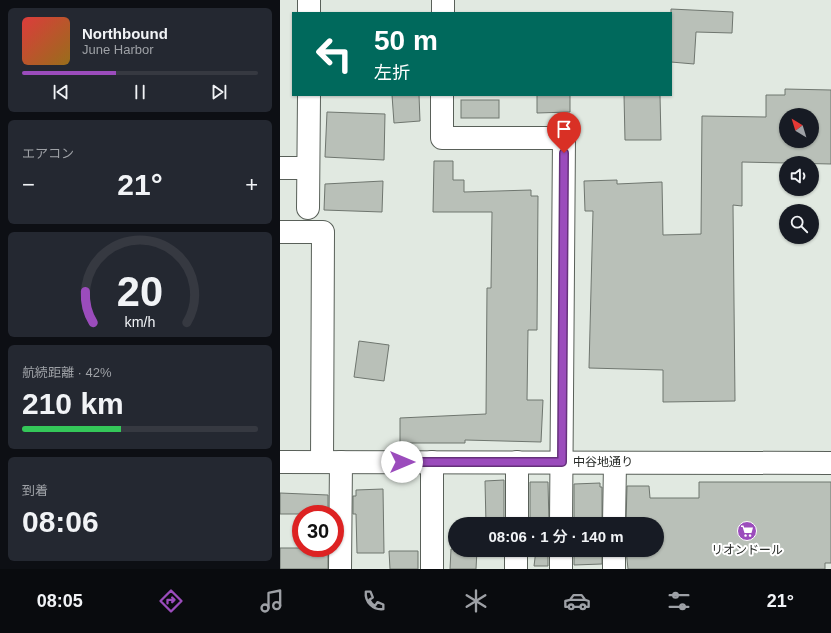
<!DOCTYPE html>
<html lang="ja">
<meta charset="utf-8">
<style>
:root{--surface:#171b24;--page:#242831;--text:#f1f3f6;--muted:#9ea1a6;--line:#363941;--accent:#9b4cbc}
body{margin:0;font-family:Arial,"Noto Sans JP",sans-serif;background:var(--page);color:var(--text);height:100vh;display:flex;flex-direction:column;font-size:15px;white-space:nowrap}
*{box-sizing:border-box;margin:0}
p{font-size:13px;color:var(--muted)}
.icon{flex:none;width:22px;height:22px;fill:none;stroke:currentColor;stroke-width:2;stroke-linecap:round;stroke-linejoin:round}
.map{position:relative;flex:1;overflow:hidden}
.side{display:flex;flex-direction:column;gap:8px;padding:8px;background:#0d0f14;width:280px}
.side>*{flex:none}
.top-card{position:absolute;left:12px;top:12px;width:380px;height:84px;border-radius:0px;box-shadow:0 1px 3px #0004;background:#00695c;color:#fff;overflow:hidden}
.needle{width:26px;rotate:322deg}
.tools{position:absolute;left:499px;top:108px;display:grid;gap:8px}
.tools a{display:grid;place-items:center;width:40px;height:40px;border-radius:50%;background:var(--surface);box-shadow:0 1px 3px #0004;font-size:20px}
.speed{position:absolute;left:12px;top:505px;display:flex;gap:8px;font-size:20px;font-weight:700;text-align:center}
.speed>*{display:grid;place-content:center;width:52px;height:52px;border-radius:50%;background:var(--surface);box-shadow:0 1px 3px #0004;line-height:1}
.speed .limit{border:6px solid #d22;background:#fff;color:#111}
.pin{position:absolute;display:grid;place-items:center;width:34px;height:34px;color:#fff;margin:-41px -17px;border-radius:50% 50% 50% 0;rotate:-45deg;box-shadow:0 0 4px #0007}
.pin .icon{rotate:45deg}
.me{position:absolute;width:44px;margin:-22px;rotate:90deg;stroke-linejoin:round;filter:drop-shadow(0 0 3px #0008)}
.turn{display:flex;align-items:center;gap:14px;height:84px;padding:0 16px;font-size:18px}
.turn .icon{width:52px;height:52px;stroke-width:2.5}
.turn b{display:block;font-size:28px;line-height:34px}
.big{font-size:30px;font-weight:600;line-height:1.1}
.side .widget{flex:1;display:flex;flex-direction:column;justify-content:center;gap:6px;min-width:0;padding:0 14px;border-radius:6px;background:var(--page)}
.side .dial{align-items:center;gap:0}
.dial svg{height:104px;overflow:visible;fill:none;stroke:var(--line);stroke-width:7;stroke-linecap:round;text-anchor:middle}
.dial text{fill:var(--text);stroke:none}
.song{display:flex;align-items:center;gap:12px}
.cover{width:48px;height:48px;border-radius:6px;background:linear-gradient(135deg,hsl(0 70% 55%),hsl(40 70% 35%))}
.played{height:4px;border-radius:2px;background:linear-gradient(90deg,var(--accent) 40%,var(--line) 40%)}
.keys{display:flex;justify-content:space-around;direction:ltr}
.heat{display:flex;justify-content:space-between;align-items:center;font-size:22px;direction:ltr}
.charge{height:6px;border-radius:3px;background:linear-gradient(90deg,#34c759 42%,var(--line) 0)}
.trip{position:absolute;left:168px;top:517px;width:216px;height:40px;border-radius:20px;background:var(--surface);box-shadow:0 1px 3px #0004;font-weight:600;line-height:40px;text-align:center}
.menu{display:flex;height:64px;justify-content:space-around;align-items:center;background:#090b0e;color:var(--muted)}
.menu .icon{width:28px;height:28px}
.menu .on{color:var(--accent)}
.menu b{font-size:18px;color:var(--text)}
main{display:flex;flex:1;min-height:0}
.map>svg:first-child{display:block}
</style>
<main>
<section class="side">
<div class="widget">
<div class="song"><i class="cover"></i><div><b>Northbound</b><p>June Harbor</p></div></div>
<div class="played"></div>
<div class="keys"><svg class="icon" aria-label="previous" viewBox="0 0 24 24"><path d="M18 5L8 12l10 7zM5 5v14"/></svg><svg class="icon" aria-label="pause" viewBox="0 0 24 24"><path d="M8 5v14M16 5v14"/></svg><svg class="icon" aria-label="next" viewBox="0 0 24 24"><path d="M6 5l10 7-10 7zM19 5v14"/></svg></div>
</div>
<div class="widget"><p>エアコン</p>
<div class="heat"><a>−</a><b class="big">21°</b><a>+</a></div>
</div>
<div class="widget dial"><svg viewBox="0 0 100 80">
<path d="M14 69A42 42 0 1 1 86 69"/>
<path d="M14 69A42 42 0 0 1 8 45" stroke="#9b4cbc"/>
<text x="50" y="56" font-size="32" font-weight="700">20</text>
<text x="50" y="72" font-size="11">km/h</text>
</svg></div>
<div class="widget"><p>航続距離 · 42%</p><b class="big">210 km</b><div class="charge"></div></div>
<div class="widget"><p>到着</p><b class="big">08:06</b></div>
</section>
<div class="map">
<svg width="551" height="569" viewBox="0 0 551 569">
<rect width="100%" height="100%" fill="#e1e9e1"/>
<g fill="#b9c0b8" stroke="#6f766f" fill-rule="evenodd">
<path d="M391,9L453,12L452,33L416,32L414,64L391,62Z"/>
<path d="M505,89L551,90V164L462,162V206L453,205L455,401L383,402V370L309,368L313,211H305L304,181L337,180V184L382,182L383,235L421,234L422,116L486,117V95H505ZM506,115H532V141H506Z"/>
<path d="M112,95H139L140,121L114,123Z"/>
<path d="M257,95H290V112L257,113Z"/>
<path d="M344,95H380L381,140H345Z"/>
<rect x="181" y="100" width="38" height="18"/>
<path d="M47,112L105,114L104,160L45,157Z"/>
<path d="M154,161H173V180H184V192L251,190V196H258L257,330H248L247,400H263L261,442L185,440V443H120V418L206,414L207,288H211L212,212H153Z"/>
<path d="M103,181L102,212L44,210L45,184Z"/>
<path d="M79,341L109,345L104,381L74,377Z"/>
<path d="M224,480V523L206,524L205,481Z"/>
<path d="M250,482H268L269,524L250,523Z"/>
<path d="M419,482H551V563H545V569H348L346,550H377V524H346L347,486H369L370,498H419Z"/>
<path d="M320,483V487H322V524H294V484Z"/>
<path d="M103,489L104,553H77L76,514H73V496H76V490Z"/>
<path d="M0,493L48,495V514H0Z"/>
<rect x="0" y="548" width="48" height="21"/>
<path d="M171,549L197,550L196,569H170Z"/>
<path d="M256,550H268V566H254Z"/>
<path d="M294,550H322V564L294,565Z"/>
<path d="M109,551H138V569H110Z"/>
</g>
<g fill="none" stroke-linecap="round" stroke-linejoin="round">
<defs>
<g id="street">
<path d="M29,13V0"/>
<path d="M163,13V0"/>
<path d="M162,95V138H284L281,524"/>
<path d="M0,168H28"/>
<path d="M28,208L29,95"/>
<path d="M0,232H43L42,462"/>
<path d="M0,462L551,463"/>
<path d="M237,524V462"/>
<path d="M334,524L335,463"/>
<path d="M60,569L61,462"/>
<path d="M152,569V462"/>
<path d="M236,569V550"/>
<path d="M281,569V550"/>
<path d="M334,569V550"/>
</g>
</defs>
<use href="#street" stroke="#596059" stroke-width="24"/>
<use href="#street" stroke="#fff" stroke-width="22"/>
</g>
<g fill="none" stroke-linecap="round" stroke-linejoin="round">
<defs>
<path id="route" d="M122,462H282L284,153"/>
</defs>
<use href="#route" stroke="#65317a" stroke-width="10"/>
<use href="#route" stroke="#9b4cbc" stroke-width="7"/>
</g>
<defs>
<symbol id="supermarket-disc" viewBox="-11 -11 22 22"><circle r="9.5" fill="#9b4cbc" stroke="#fff"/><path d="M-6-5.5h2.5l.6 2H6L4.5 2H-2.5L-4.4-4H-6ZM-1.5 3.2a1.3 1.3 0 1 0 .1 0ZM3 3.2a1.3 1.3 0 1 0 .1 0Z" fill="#fff"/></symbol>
</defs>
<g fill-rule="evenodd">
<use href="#supermarket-disc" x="456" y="520" width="22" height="22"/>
</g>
<g text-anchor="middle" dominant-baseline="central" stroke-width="4" stroke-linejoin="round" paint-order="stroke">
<g font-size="12" fill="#262926" stroke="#fff">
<text x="323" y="462">中谷地通り</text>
</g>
<g font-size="12" fill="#262926" stroke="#fff">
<text x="467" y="550">リオンドール</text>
</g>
</g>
</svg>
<div class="tools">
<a><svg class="needle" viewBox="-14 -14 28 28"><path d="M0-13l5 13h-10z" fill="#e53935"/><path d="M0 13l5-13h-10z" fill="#9ea1a6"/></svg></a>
<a><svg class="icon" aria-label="sound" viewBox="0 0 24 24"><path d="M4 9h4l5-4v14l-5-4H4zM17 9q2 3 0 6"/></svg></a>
<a><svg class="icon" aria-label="search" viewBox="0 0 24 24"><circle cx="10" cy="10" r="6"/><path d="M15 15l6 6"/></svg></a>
</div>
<div class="speed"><div class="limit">30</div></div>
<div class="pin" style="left:284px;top:153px;background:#d93025"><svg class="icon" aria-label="arrive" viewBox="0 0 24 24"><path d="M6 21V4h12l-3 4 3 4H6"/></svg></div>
<svg class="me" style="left:122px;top:462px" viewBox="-20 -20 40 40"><circle r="19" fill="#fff"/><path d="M0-13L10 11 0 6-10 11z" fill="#9b4cbc"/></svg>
<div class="trip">08:06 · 1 分 · 140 m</div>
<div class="top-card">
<div class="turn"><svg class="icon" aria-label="left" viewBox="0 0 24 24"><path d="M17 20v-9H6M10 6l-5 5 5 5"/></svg><div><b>50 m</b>左折</div></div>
</div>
</div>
</main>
<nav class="menu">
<b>08:05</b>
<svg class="icon on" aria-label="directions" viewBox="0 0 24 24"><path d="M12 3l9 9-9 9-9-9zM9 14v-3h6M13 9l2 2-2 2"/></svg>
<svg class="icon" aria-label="music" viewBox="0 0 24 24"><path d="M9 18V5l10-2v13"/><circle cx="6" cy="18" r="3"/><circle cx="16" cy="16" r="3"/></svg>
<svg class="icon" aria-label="phone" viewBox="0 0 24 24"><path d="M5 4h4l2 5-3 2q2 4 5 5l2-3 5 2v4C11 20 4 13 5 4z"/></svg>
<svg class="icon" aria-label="climate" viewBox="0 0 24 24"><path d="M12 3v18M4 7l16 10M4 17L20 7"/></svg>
<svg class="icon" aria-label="car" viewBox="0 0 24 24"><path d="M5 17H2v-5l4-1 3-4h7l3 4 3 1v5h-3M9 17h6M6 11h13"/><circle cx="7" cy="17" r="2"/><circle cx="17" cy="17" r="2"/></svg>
<svg class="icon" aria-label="filters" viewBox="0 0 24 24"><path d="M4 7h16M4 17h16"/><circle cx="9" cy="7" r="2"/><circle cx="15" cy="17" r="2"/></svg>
<b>21°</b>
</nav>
